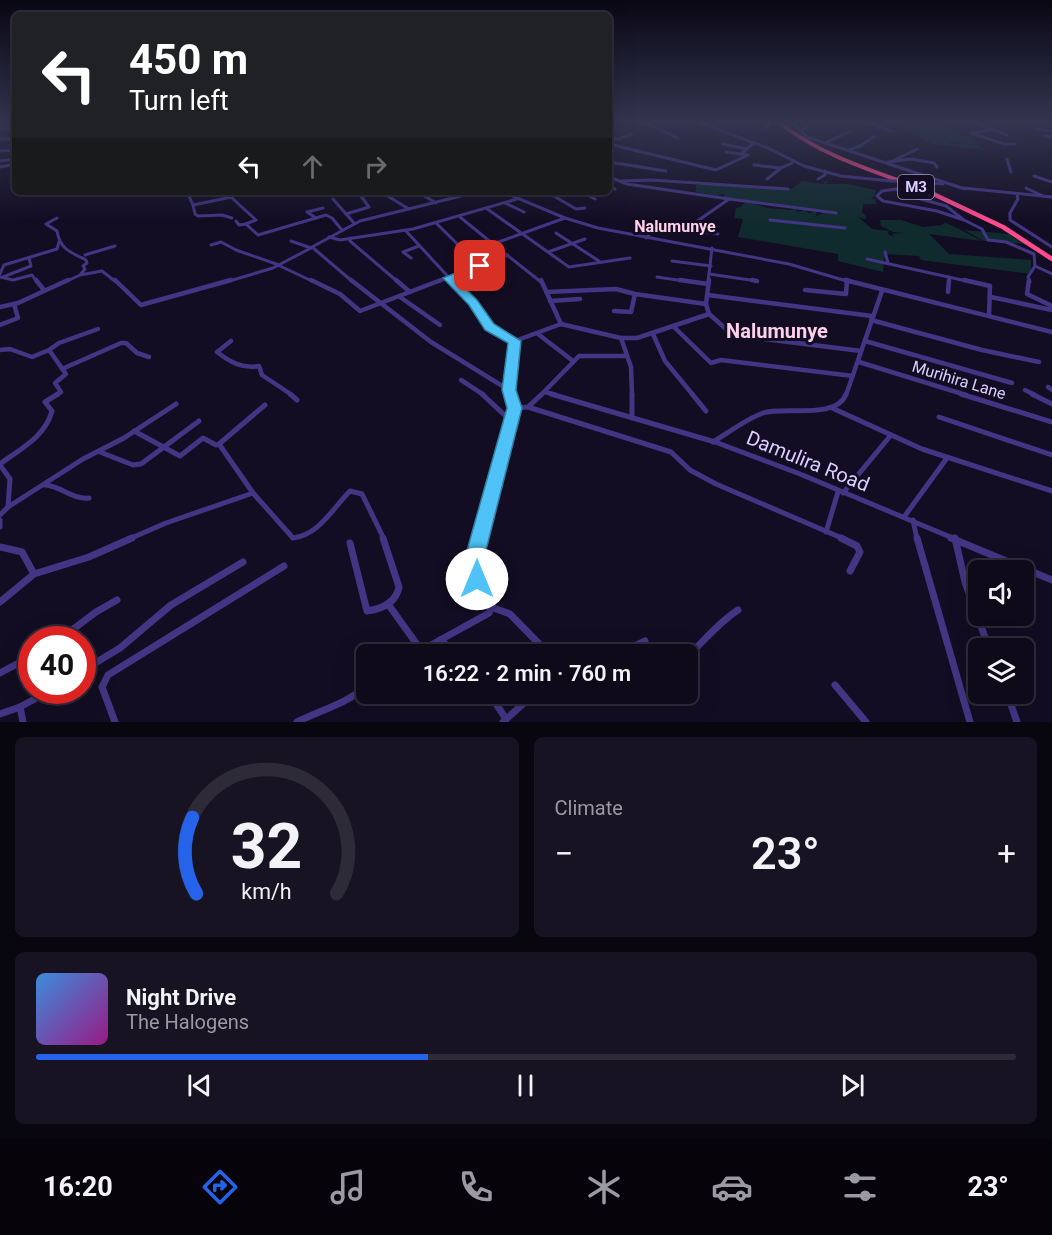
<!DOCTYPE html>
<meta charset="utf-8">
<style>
:root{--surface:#0e0a1a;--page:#171323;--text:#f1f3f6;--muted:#9b9aa2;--line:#2e2b39;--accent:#2563eb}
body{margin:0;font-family:Roboto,sans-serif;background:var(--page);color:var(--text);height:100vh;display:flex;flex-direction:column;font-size:22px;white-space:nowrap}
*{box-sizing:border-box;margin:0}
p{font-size:20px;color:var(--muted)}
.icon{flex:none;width:33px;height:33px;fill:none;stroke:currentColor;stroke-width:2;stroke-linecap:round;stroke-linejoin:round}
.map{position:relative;height:722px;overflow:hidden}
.sheet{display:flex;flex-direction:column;gap:15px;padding:15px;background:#08060e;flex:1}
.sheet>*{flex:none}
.guide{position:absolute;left:12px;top:12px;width:600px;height:183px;border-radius:9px;box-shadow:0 6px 24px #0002,0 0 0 2px var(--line);background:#202124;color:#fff;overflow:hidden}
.fabs{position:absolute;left:968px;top:560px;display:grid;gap:12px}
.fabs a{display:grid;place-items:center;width:66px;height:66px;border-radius:9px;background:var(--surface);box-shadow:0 6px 24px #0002,0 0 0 2px var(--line);font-size:30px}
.speed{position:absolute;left:18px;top:626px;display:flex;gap:12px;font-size:30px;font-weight:700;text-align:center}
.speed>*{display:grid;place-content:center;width:78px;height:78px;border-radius:50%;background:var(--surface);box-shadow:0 6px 24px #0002,0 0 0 2px var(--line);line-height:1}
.speed .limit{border:9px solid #d22;background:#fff;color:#111}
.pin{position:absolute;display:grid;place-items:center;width:51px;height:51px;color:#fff;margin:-26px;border-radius:12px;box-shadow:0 3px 9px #0006}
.me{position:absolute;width:66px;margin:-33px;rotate:0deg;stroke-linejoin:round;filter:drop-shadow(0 0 4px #0008)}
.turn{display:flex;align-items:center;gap:21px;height:126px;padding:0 18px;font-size:27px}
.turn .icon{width:78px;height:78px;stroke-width:2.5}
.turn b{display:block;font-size:42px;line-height:51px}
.lanes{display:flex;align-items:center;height:57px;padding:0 18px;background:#0003;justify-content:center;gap:30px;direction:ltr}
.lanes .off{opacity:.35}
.big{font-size:45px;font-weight:600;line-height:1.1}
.sheet .widget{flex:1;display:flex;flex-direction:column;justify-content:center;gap:9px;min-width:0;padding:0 21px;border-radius:9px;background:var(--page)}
.sheet .dial{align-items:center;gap:0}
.dial svg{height:156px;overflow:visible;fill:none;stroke:var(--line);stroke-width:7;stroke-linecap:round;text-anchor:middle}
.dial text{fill:var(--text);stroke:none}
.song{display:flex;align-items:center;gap:18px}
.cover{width:72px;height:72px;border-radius:9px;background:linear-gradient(135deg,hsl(210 70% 55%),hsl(310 70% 35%))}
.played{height:6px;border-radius:3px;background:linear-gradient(90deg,var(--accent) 40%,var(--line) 40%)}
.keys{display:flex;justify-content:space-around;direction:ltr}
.heat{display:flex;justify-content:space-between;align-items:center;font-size:33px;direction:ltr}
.sheet .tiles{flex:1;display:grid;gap:15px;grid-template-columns:1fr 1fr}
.widget:last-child{grid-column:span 2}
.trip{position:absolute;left:356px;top:644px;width:342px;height:60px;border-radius:9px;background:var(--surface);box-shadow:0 6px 24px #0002,0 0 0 2px var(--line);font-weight:600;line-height:60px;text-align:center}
.tabs{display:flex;height:96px;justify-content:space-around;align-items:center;background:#06040a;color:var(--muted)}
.tabs .icon{width:42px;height:42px}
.tabs .active{color:var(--accent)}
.tabs b{font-size:27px;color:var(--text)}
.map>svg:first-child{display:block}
</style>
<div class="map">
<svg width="1052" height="722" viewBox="0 0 1052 722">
<rect width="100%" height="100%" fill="#130d23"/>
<g fill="#102b2d">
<path d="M895,121H925L966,135L964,136L977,140L974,142L986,150L932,144Z"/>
<path d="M802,181L824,184L823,181H829L825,184H847L876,190L875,196L871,198L877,200L875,201L877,204H863L862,212L867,217L865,219L858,217L872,229L889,231L888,234L894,237L892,234L905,233L893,232L881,226L880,220H901L923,227L942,225L945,222L982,241L929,234L949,254L1031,260V274L921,260L919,256L885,254L883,272L838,261V254L738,237L743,219L734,218L736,208L741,207L746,201L767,208L792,210L795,208L797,212L805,210L809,213L816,211L817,215L814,217L825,212L841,214L724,197V194H719V196L696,192V185L713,183L792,189Z"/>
<path d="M964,230L1009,234L1025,244L984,241Z"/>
</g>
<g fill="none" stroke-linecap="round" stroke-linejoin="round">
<g stroke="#081642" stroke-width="1.5">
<path d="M909,121L927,126L957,146"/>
<path d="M955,143L960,144"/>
</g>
<g stroke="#423684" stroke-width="3">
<path d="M642,121L677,138"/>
<path d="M695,121L768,148L804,166L841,176L891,181"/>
<path d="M760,121L770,125L765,128"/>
<path d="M791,121L807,137L965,189"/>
<path d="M864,121L891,131"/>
<path d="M974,121L991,130L971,133L1004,144H1015"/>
<path d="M702,125L713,121"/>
<path d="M609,126L618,121"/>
<path d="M990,128L1007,135"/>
<path d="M0,129L13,121"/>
<path d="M3,129L15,128"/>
<path d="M1036,129L1052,131"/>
<path d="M800,131L808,127"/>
<path d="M1045,136L1052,137"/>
<path d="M609,138L619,139L632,134"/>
<path d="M0,139H15"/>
<path d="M827,142L851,131"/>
<path d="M609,144L716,170L748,155L741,154L754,143"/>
<path d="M723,144L747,149"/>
<path d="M848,150L860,146L875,136"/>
<path d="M0,151L15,150"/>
<path d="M726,152L741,154"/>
<path d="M1007,159L1011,172"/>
<path d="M0,161L15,159"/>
<path d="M893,161L917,149"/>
<path d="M609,162L666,171"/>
<path d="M888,162L911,159L934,163L937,167"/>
<path d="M754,165L781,168L792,163"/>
<path d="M0,167L15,164"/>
<path d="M1034,176L1052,182"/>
<path d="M609,177L627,184L729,199L686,229"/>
<path d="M767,179L781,168"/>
<path d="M818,179L825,175V171"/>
<path d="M620,181L651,180L788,189"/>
<path d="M913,181L943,184"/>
<path d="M609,186L615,189"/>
<path d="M963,188L1052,197"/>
<path d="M1026,188L1043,196"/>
<path d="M896,189L903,194L946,206L964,220L937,211L883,201L877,196L882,191Z"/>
<path d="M381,192L409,209"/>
<path d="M418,192L436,203"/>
<path d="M503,192L565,218L598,228L789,264L850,282"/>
<path d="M547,192L576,209L585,208"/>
<path d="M581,192L595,199"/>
<path d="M188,194L193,205L232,197"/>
<path d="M1017,194L1018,199L1010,213V220L1052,247"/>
<path d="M231,196L242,192"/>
<path d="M362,196L374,192"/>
<path d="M231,197L256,220L246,224"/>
<path d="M333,199L354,223"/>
<path d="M729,199L836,213"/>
<path d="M505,203L524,212"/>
<path d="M193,205L195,214L198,216L222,215L232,218"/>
<path d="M486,208L569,267L630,258"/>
<path d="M346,214L369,207L358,192"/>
<path d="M460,217L493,244"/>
<path d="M57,218L46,224L57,231C60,249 70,252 86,260L87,263L83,266L85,269L80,275L65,282"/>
<path d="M316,218L307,212L323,208"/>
<path d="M770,220L845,228"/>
<path d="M964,220L982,229L988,240L1006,242L1034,254L1035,266L1028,277L1030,282"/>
<path d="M236,221L239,225L246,224L258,235L326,215L332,218L342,230"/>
<path d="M437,224L495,281"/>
<path d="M406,231L453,282"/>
<path d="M556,233L599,261"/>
<path d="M329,237L340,240L413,229L517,199"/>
<path d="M350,238V241L398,282"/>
<path d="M646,238L657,226L718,234"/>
<path d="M291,241L311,248"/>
<path d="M211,245L221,242L236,250L279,265"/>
<path d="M548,252L585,239"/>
<path d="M885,252L888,263"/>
<path d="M85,255L115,246"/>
<path d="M411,258L403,252L419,246"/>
<path d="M867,259L971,282"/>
<path d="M672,261L711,266"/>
<path d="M278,265L314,282"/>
<path d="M1035,266L1052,274"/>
<path d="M0,274L4,265L57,249L59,242"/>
<path d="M709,274L757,281"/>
<path d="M80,275L102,271L116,282"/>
<path d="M0,277L13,280L32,275L37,282"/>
<path d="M3,277L31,266L29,258"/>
<path d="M657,277L691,282"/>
<path d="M226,282L273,268L311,248"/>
<path d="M353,282L312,247L360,221L477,192"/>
<path d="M437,282L508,255"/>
<path d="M541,282L493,244L565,218"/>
<path d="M708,282L712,248"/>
<path d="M949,282V277"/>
</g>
<g stroke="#423684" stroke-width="4.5">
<path d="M36,280L44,290"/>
<path d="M115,280L141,305L231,280"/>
<path d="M311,280L340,294L360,311L441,280"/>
<path d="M351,280L431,342L509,390"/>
<path d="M396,280L410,292"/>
<path d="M452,280L473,303L490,327L515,341L561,324L621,338H637L709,314L706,304L709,280"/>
<path d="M541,280L561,324"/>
<path d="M680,280L708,284"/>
<path d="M752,280L757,281"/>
<path d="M845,280L1052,332"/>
<path d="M964,280L990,286L989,315"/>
<path d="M1029,280L1027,294L1052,306"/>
<path d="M805,290L846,294L847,280"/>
<path d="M546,292L616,289L635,294L706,304"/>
<path d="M948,292L949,280"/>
<path d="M708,295L872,316"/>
<path d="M400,297L440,325"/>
<path d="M991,297L1052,310"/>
<path d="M550,301L580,299"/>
<path d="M0,307L18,303L68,280"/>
<path d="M614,311L631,312L635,294"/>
<path d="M709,314L733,335L861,351"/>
<path d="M871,320L982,350L1039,362"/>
<path d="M0,325L18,318L14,304"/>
<path d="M674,327L711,363L721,360L853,376"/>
<path d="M538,334L573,361"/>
<path d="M653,334L665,361L693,395"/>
<path d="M621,338L631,367L632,395"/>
<path d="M231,341L217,352C230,362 242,369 259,366L262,375L292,395"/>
<path d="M865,341L1012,383"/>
<path d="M0,350L10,349L32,357L49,350"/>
<path d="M859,362L966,395"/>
<path d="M62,369L121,343H126L137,353L149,357"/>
<path d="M461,380L484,395"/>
<path d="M1048,387L1052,390"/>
<path d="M1025,390L1035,395"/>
<path d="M545,392L556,395"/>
<path d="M56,395L61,392L55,383L66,374L49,350L59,343L98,329"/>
<path d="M511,395L509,390L515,341"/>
<path d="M541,395L579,356H627"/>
<path d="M846,395L882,291"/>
</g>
<g stroke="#423684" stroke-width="5">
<path d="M290,394L297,400"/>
<path d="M482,394L512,422"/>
<path d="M551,394L715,442L800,474L955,539"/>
<path d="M632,394V418"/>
<path d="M692,394L706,411"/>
<path d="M961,394L1052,422"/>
<path d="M1032,394L1052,404"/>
<path d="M265,405L219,444L253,493L293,538C319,535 333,508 350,491L362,494L384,539"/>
<path d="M528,407L671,452L690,470L716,484L844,539"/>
<path d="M515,408L528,407L542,394"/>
<path d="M832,408L922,449L1052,491"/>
<path d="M939,417L1052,455"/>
<path d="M134,431L180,456L203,438L216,445"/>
<path d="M713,442C728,433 746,419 763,413C784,406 837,420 846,394"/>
<path d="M100,452L133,465L141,464L199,421"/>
<path d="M0,464C20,449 45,437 52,411L45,402L58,394"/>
<path d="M0,465L10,479L8,507"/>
<path d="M45,485C61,486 73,500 89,498"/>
<path d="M843,493L891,435"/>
<path d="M0,515L8,507L83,459L124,438L176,404"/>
<path d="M904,517L947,458"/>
<path d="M0,520V527"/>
<path d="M913,520L917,539"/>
<path d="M826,532L838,492"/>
<path d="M129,539L166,523L253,493"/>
<path d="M481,539L492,490L514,416V403L510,394"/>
</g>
<g stroke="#423684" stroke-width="7">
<path d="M841,538L857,546L860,552L850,571"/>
<path d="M917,538L970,722"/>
<path d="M951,538L1052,580"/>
<path d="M955,538L965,582L989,648"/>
<path d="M350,543L367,611C381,609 396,603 399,587L383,538"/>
<path d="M0,547L22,552L34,574"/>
<path d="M0,602L34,574L89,557L132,538"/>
<path d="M388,604L421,650"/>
<path d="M491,607L510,614L549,654"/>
<path d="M60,639L96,612L117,600"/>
<path d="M440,640L459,654"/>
<path d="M415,654L489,613L491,607C475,577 474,571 481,538"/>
<path d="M618,654L645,641"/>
<path d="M687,657C704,641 719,622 738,610"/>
<path d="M82,671L120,648L171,605L243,562"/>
<path d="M0,673L32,656"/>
<path d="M835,685L866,722"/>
<path d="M489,693L506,719"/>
<path d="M1007,693L1017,722"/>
<path d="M20,707L23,722"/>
<path d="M0,714L20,707L51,690"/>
<path d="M115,722L102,687L108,675L284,566"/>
<path d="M297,722C321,710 345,704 366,687"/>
<path d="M503,722L533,695"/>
</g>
<path stroke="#ff4a8d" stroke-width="4" d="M777,121C822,157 877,172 931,192"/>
<path stroke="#ff4a8d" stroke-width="4.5" d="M927,191L1003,227L1052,259"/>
<path stroke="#423684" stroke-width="3" d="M891,181H913"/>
</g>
<linearGradient id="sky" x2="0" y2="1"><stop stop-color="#0a0713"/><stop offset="0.55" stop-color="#333550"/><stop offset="1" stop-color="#333550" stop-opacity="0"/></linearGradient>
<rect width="1052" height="222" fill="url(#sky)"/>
<path fill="#4fc3f7" stroke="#337fa1" stroke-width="1.5" d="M480,263L485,266L484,268L456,279L477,300L494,324L521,341L516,390L522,408L485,554L487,579L484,585L477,587L470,585L467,579L466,554L507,408L502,390L508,343L485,330L469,305L443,278Z"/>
<g text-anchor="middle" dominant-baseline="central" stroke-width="6" stroke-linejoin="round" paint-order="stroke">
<rect fill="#130d23" stroke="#9e95bd" stroke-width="1.5" x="898" y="175" width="36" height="24" rx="4.5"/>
<g font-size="15" font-weight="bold" fill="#dacfff">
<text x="916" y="187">M3</text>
</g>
<g font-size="16" font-weight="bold" fill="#ffd1e9" stroke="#130d23">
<text x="675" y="226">Nalumunye</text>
</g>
<g font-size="16" fill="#dacfff" stroke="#130d23">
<text transform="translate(959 380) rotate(17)">Murihira Lane</text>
</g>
<g font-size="20" font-weight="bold" fill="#ffd1e9" stroke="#130d23">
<text x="777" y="331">Nalumunye</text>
</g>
<g font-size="20" fill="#dacfff" stroke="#130d23">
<text transform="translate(808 461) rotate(22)">Damulira Road</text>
</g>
</g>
</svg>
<div class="fabs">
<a><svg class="icon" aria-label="sound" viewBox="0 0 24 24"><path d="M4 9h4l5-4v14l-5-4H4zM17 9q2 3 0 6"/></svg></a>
<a><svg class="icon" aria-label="layers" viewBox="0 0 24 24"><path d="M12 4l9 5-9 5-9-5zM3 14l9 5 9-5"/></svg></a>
</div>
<div class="speed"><div class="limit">40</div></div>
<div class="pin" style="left:480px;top:266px;background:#d93025"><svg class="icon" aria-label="arrive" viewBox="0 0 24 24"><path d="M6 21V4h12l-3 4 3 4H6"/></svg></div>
<svg class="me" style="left:477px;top:579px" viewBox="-20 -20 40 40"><circle r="19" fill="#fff"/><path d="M0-13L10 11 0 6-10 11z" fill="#4fc3f7"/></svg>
<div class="trip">16:22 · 2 min · 760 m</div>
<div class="guide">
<div class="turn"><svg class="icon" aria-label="left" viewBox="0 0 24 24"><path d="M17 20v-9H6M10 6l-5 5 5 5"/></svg><div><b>450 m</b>Turn left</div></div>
<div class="lanes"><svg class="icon" aria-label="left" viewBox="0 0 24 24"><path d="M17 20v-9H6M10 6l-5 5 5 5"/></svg><svg class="icon off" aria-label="ahead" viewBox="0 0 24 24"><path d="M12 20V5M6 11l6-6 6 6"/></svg><svg class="icon off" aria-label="right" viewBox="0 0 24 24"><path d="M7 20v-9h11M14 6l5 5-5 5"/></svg></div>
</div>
</div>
<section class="sheet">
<div class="tiles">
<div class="widget dial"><svg viewBox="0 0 100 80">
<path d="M14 69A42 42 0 1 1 86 69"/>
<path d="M14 69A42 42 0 0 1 12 30" stroke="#2563eb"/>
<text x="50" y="56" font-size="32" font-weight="700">32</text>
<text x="50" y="72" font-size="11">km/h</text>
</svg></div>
<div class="widget"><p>Climate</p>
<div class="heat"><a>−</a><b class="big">23°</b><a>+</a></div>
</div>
<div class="widget">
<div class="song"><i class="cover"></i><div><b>Night Drive</b><p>The Halogens</p></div></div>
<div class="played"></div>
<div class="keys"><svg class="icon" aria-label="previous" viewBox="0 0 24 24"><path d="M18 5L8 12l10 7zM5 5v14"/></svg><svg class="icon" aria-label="pause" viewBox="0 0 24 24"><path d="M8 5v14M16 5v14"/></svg><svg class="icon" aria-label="next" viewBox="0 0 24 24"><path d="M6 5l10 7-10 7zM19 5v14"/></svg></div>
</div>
</div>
</section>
<nav class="tabs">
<b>16:20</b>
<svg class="icon active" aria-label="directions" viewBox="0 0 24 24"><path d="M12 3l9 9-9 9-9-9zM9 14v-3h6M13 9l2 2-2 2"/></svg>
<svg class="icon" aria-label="music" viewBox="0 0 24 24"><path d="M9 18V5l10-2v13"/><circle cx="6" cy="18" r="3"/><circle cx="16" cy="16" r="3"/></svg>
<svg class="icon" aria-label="phone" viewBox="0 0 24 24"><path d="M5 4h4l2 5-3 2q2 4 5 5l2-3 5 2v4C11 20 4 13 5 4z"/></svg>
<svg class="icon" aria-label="climate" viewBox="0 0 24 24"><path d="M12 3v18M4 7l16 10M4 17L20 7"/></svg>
<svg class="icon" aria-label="car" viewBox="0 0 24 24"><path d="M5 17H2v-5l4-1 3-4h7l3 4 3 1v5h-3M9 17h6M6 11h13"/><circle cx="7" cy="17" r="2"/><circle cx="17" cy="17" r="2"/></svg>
<svg class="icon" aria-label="filters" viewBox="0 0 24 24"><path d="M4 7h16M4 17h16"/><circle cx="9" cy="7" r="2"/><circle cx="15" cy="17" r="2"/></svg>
<b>23°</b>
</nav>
